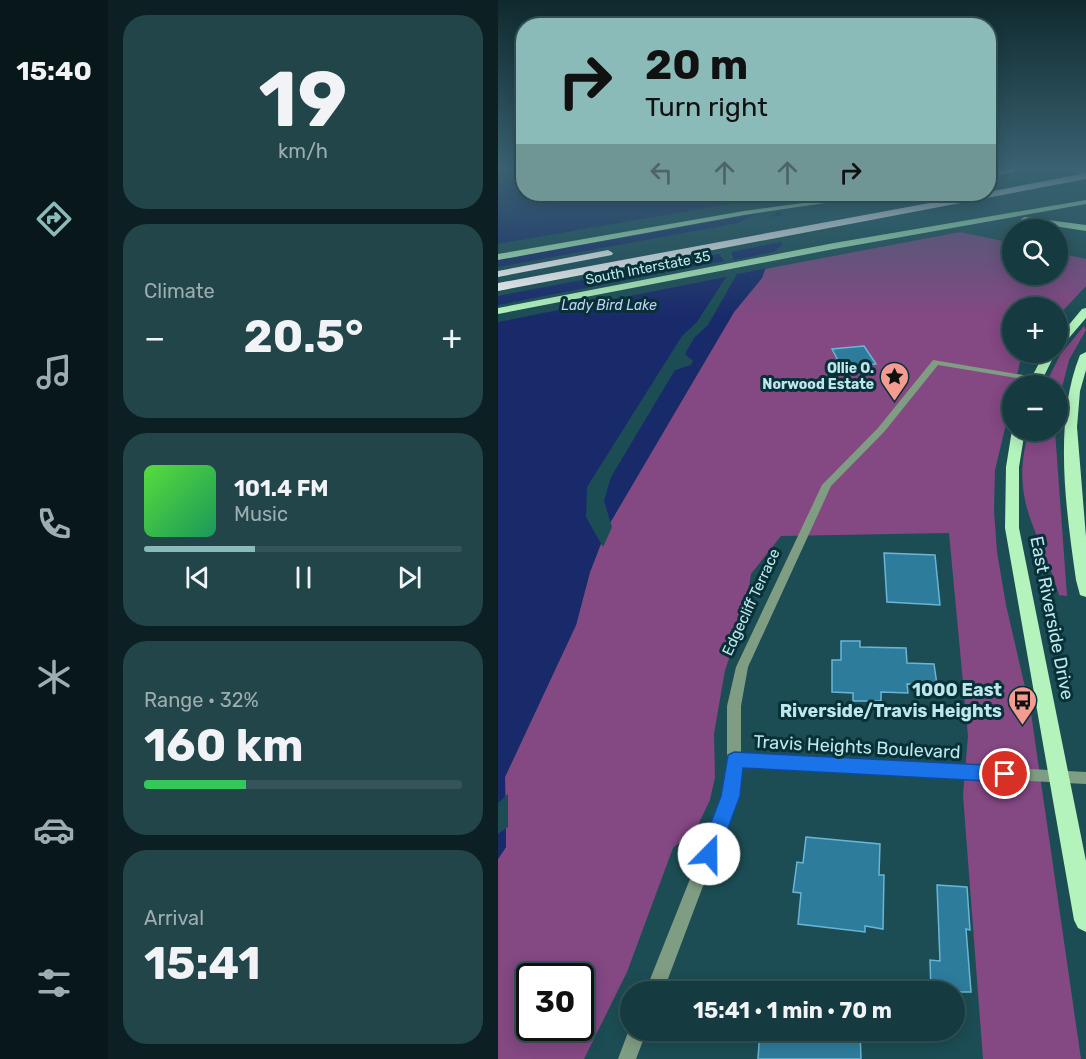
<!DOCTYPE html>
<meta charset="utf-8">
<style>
:root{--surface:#153a3f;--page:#22454a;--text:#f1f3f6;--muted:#9dadb0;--line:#345459;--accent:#8bbbb9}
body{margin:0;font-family:Rubik,sans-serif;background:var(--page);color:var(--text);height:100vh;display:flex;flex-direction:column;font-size:22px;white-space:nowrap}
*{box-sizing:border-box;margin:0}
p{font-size:20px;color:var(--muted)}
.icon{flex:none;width:33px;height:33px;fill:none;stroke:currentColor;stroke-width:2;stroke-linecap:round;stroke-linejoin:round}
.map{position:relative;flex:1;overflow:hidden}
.drawer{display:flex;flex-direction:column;gap:15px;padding:15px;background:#0c2023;width:390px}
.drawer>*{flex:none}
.hud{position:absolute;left:18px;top:18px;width:480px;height:183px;border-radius:24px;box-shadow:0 3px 15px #0003,0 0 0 2px var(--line);background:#8bbbb9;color:#111;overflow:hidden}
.tools{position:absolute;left:504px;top:219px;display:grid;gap:12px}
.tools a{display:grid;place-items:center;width:66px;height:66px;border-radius:50%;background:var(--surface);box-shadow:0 3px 15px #0003,0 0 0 2px var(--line);font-size:30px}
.speed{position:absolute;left:18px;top:963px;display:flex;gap:12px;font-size:30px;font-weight:700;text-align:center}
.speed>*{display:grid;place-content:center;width:78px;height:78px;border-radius:50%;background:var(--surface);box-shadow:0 3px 15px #0003,0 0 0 2px var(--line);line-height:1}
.speed .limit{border:3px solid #111;border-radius:9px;background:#fff;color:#111}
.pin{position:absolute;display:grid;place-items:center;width:51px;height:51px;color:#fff;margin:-26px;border:3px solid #fff;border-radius:50%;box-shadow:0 2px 6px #0007}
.me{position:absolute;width:66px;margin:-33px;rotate:22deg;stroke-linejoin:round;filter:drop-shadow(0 0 4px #0008)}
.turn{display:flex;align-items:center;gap:21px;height:126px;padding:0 30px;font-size:27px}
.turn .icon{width:78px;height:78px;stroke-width:2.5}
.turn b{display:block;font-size:42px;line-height:51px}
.lanes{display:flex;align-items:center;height:57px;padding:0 30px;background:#0003;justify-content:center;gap:30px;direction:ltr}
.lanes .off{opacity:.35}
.big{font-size:45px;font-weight:700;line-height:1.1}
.drawer .card{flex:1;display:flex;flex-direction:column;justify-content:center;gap:9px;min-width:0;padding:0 21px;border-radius:24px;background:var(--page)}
.drawer .dial{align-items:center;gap:0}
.dial b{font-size:78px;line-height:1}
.song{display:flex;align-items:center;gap:18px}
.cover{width:72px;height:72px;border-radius:9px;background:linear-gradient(135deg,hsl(110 70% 55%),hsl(150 70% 35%))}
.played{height:6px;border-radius:3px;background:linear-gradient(90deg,var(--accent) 35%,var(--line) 35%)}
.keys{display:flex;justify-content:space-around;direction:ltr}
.heat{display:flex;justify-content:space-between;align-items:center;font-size:33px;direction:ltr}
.charge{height:9px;border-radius:4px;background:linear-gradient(90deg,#34c759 32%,var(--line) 0)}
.trip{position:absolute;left:122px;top:981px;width:345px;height:60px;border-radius:30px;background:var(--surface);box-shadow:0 3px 15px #0003,0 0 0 2px var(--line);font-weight:700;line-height:60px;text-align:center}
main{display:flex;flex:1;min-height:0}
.tab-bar{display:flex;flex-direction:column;width:108px;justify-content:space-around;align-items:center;background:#081719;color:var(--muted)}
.tab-bar .icon{width:42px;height:42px}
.tab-bar .on{color:var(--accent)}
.tab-bar b{font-size:27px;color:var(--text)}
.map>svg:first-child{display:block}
</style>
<main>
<nav class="tab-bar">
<b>15:40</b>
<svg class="icon on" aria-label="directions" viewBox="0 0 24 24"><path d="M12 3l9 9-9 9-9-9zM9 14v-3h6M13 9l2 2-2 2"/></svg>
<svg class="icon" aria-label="music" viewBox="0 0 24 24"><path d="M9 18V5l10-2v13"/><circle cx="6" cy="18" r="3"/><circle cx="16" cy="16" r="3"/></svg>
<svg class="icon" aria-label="phone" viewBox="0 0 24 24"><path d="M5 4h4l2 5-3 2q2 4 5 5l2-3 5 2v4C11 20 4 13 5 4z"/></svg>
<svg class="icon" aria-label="climate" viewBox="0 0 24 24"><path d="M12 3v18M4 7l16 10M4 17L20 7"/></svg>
<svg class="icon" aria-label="car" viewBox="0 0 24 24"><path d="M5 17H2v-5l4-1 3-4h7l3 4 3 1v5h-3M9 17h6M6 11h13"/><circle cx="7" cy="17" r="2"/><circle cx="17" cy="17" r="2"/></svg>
<svg class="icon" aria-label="filters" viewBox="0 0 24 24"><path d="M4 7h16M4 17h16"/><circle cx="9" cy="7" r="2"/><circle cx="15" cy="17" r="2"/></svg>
</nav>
<section class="drawer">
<div class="card dial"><b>19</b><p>km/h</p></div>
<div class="card"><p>Climate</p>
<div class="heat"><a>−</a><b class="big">20.5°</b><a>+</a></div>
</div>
<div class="card">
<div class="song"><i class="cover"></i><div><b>101.4 FM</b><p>Music</p></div></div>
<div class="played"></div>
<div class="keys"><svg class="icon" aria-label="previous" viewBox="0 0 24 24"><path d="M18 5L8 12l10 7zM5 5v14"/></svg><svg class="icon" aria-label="pause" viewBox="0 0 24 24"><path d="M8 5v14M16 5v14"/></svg><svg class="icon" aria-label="next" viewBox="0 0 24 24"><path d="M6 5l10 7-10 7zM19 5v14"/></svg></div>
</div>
<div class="card"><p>Range · 32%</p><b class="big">160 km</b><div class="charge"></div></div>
<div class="card"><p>Arrival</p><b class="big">15:41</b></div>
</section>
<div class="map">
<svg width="588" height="1059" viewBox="0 0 588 1059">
<rect width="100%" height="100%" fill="#1c4d54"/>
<g fill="#844883" fill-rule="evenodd">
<path d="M462,232L514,243V274H560V253L588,259V286L560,316V308H514V352L529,353L522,362L517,385L514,386V406L509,420L497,470L496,510L499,552L508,605L533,713L583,1059H485L465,795L470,736L451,533L283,536L253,574L247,614L227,670L216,734L217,777L212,800L200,825L175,848L129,972L86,1059H0V859L8,847L7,777L78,625L92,572L109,528L236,312L264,278L267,269ZM32,976H82V1028H32Z"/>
<path d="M586,326L588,330L571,360L560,403V386L547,385L562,355Z"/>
<path d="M531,431H557L569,596L561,595C543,531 510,503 531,431Z"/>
</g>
<path fill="#192a6b" d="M0,169H25L26,194H272L283,207L284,245L272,255L264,278L236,312L109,528L92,572L78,625L7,777L8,847L0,859Z"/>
<g fill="#1c4d54">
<path d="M277,196L285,206L286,211L269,217L286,215L287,241L233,252L236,260L281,251L275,257L271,268L239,274L210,325L196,338L187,354L195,361L193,365L177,370L113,477L106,501L114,527L105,547L88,517L89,487L184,336L199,322L228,277L0,322V305L226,261L221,254L0,296V267L240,223L258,214L0,260V244Z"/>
<path d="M10,794V827L0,834V803Z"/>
</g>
<g fill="#2e7c9b" stroke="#6ab5d6" stroke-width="1.5">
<path d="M366,346L378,364L344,368L334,349Z"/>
<path d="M386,553L437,555L442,605L389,602Z"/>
<path d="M343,641H362V647L408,648L409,663L436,664L439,685L409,684L410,693L383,692V701H355V693L334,692V660H343Z"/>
<path d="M308,837L382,844L381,875H386L385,929L367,926V932L300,924L303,893L295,892L299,862L305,863Z"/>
<path d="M439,885L469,887L472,930L468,929L473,992H433L432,960L442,961Z"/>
<path d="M262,1030H362L363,1059H260Z"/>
</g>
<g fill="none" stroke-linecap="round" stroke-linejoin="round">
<g fill="#7f9d82" fill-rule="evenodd">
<path d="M435,360L537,377L541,379L537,381L440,365L386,432L333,486L250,667L243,706V754L588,772V784L242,766L239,796L165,992H147L225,796L229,760V706L238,667L324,485L380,428Z"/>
<path d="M132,1027V1030H149L138,1059H120Z"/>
</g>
<g fill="#b4f3bc" fill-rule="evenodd">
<path d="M510,169H525L490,178V174Z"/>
<path d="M578,169H586L588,178Z"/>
<path d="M372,194H389L246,215L0,260V254L246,211Z"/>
<path d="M588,200V204L336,249L0,314V308L336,243Z"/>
<path d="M527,217L588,225V231L524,221L523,219Z"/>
<path d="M588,308V318L564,346L560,347V338L584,309Z"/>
<path d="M547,352H558L541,386H529Z"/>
<path d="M588,352V370L582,391L579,427L588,537V597L582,595L578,580C568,509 555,422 582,355Z"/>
<path d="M514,430H527L521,467V528L588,861V932L580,928L576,920L507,528L508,467Z"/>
</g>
<g fill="#fff" fill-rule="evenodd">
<path d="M588,173V179L0,291V283L480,194H490V192Z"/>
<path d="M110,250L115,253L114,255L0,277V271Z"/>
</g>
</g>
<linearGradient id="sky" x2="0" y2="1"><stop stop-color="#0f2a2e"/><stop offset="0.53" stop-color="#3a6272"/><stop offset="1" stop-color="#3a6272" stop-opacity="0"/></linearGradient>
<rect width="588" height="318" fill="url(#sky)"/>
<path fill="#1a73e8" stroke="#114b97" stroke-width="1.5" d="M236,752L507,766L513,769L516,774L513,780L507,782L245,768L242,796L218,861L211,864L204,861L201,854L223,796L230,755Z"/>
<defs>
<symbol id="sight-pin" viewBox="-11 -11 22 30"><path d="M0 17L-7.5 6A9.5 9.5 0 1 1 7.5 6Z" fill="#f59c91" stroke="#083137"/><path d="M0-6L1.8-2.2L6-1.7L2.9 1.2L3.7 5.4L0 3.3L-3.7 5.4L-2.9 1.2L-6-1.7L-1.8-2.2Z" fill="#111"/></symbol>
<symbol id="bus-pin" viewBox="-11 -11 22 30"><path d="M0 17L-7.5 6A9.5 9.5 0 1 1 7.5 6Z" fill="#f59c91" stroke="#083137"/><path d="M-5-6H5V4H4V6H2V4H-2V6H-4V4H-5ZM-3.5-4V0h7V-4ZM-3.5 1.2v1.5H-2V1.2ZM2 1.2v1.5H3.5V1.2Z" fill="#111"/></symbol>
</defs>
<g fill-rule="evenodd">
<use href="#sight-pin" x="380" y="360" width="33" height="45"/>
<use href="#bus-pin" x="508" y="684" width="33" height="45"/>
</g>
<g text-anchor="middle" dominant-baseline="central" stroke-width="6" stroke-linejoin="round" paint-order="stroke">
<g font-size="14" fill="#bde6ed" stroke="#083137">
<text transform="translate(150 268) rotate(-11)">South Interstate 35</text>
</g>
<g font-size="14" font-style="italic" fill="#bfcff6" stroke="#083137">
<text x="111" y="305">Lady Bird Lake</text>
</g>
<g font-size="14" font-weight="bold" fill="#bde6ed" stroke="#083137" text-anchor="end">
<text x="376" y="368">Ollie O.<tspan x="376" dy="16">Norwood Estate</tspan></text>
</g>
<g font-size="15" fill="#bde6ed" stroke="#083137">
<text transform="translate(253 602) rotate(-65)">Edgecliff Terrace</text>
</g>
<g font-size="18" fill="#bde6ed" stroke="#083137">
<text transform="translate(554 618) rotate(79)">East Riverside Drive</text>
<text transform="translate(359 747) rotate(3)">Travis Heights Boulevard</text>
</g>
<g font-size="18" font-weight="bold" fill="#bde6ed" stroke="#083137" text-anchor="end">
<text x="504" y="690">1000 East<tspan x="504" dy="21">Riverside/Travis Heights</tspan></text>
</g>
</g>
</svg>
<div class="tools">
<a><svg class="icon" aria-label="search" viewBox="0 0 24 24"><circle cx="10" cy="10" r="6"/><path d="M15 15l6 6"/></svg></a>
<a>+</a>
<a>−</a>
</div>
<div class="speed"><div class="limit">30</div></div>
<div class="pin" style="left:507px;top:774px;background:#d93025"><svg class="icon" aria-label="arrive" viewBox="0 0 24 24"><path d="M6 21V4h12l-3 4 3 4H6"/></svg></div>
<svg class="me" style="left:211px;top:854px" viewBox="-20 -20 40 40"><circle r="19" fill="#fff"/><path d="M0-13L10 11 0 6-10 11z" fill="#1a73e8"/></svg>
<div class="trip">15:41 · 1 min · 70 m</div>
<div class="hud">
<div class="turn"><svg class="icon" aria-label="right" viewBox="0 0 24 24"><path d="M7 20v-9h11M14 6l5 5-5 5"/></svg><div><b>20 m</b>Turn right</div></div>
<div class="lanes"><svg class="icon off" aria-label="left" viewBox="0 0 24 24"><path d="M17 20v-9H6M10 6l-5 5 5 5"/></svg><svg class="icon off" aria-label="ahead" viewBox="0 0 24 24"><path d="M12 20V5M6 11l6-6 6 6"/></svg><svg class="icon off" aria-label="ahead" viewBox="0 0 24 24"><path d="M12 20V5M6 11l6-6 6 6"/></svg><svg class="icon" aria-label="right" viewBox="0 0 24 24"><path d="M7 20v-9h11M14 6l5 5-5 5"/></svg></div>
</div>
</div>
</main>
